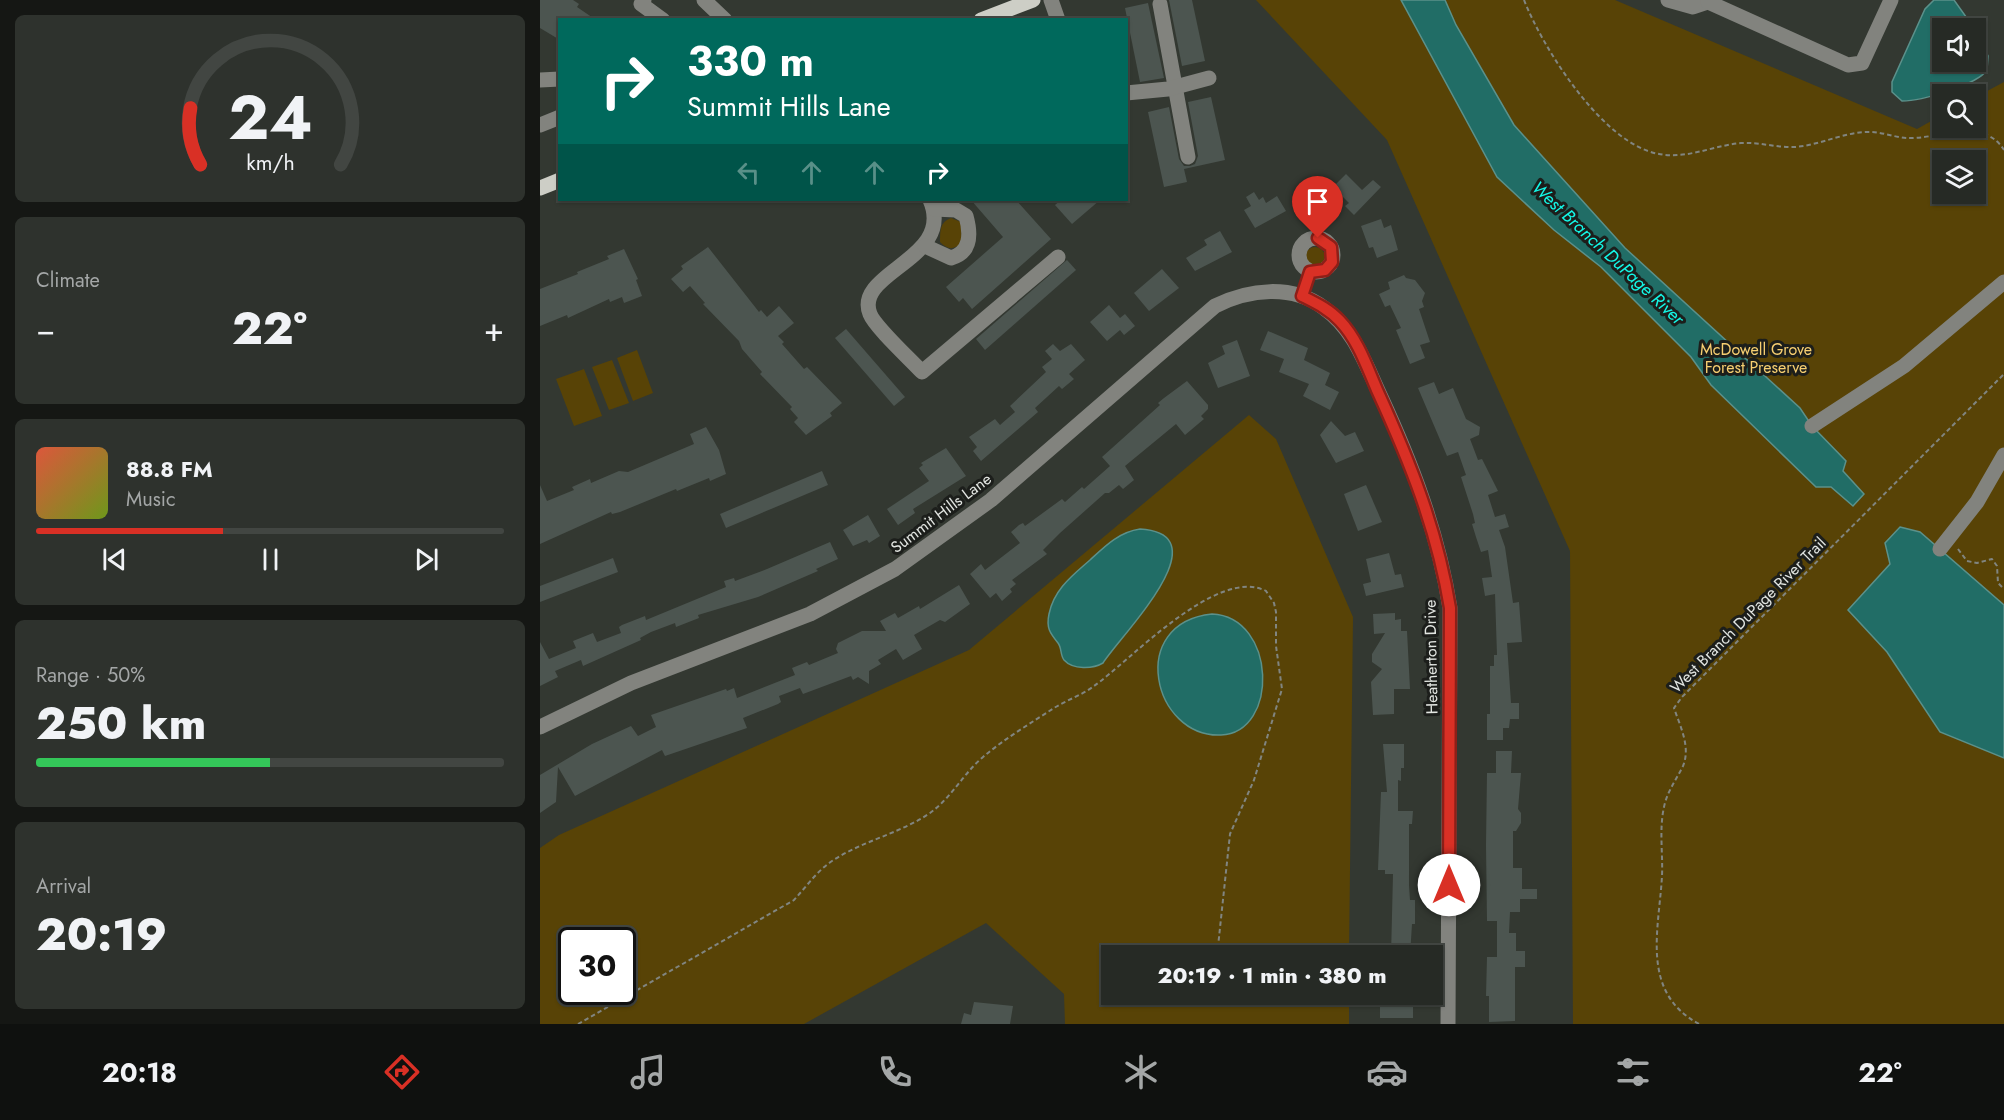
<!DOCTYPE html>
<meta charset="utf-8">
<style>
:root{--surface:#262a25;--page:#2e322d;--text:#f1f3f6;--muted:#a4a7a7;--line:#424642;--accent:#d93025}
body{margin:0;font-family:Jost,sans-serif;background:var(--page);color:var(--text);height:100vh;display:flex;flex-direction:column;font-size:22px;white-space:nowrap}
*{box-sizing:border-box;margin:0}
p{font-size:20px;color:var(--muted)}
.icon{flex:none;width:33px;height:33px;fill:none;stroke:currentColor;stroke-width:2;stroke-linecap:round;stroke-linejoin:round}
.map{position:relative;flex:1;overflow:hidden}
.side{display:flex;flex-direction:column;gap:15px;padding:15px;background:#151714;width:540px}
.side>*{flex:none}
.banner{position:absolute;left:18px;top:18px;width:570px;height:183px;border-radius:0px;box-shadow:0 2px 4px #0004,0 0 0 2px var(--line);background:#00695c;color:#fff;overflow:hidden}
.fabs{position:absolute;left:1392px;top:18px;display:grid;gap:12px}
.fabs a{display:grid;place-items:center;width:54px;height:54px;border-radius:0px;background:var(--surface);box-shadow:0 2px 4px #0004,0 0 0 2px var(--line);font-size:30px}
.speed{position:absolute;left:18px;top:927px;display:flex;gap:12px;font-size:30px;font-weight:700;text-align:center}
.speed>*{display:grid;place-content:center;width:78px;height:78px;border-radius:50%;background:var(--surface);box-shadow:0 2px 4px #0004,0 0 0 2px var(--line);line-height:1}
.speed .limit{border:3px solid #111;border-radius:9px;background:#fff;color:#111}
.pin{position:absolute;display:grid;place-items:center;width:51px;height:51px;color:#fff;margin:-62px -26px;border-radius:50% 50% 50% 0;rotate:-45deg;box-shadow:0 0 6px #0007}
.pin .icon{rotate:45deg}
.me{position:absolute;width:66px;margin:-33px;rotate:0deg;stroke-linejoin:round;filter:drop-shadow(0 0 4px #0008)}
.turn{display:flex;align-items:center;gap:21px;height:126px;padding:0 30px;font-size:27px}
.turn .icon{width:78px;height:78px;stroke-width:2.5}
.turn b{display:block;font-size:42px;line-height:51px}
.lanes{display:flex;align-items:center;height:57px;padding:0 30px;background:#0003;justify-content:center;gap:30px;direction:ltr}
.lanes .off{opacity:.35}
.big{font-size:45px;font-weight:800;line-height:1.1}
.side .card{flex:1;display:flex;flex-direction:column;justify-content:center;gap:9px;min-width:0;padding:0 21px;border-radius:9px;background:var(--page)}
.side .dial{align-items:center;gap:0}
.dial svg{height:156px;overflow:visible;fill:none;stroke:var(--line);stroke-width:7;stroke-linecap:round;text-anchor:middle}
.dial text{fill:var(--text);stroke:none}
.song{display:flex;align-items:center;gap:18px}
.cover{width:72px;height:72px;border-radius:9px;background:linear-gradient(135deg,hsl(10 70% 55%),hsl(80 70% 35%))}
.played{height:6px;border-radius:3px;background:linear-gradient(90deg,var(--accent) 40%,var(--line) 40%)}
.keys{display:flex;justify-content:space-around;direction:ltr}
.heat{display:flex;justify-content:space-between;align-items:center;font-size:33px;direction:ltr}
.charge{height:9px;border-radius:4px;background:linear-gradient(90deg,#34c759 50%,var(--line) 0)}
.trip{position:absolute;left:561px;top:945px;width:342px;height:60px;border-radius:0px;background:var(--surface);box-shadow:0 2px 4px #0004,0 0 0 2px var(--line);font-weight:800;line-height:60px;text-align:center}
.tabs{display:flex;height:96px;justify-content:space-around;align-items:center;background:#0f110f;color:var(--muted)}
.tabs .icon{width:42px;height:42px}
.tabs .active{color:var(--accent)}
.tabs b{font-size:27px;color:var(--text)}
main{display:flex;flex:1;min-height:0}
.map>svg:first-child{display:block}
</style>
<main>
<section class="side">
<div class="card dial"><svg viewBox="0 0 100 80">
<path d="M14 69A42 42 0 1 1 86 69"/>
<path d="M14 69A42 42 0 0 1 9 40" stroke="#d93025"/>
<text x="50" y="56" font-size="32" font-weight="700">24</text>
<text x="50" y="72" font-size="11">km/h</text>
</svg></div>
<div class="card"><p>Climate</p>
<div class="heat"><a>−</a><b class="big">22°</b><a>+</a></div>
</div>
<div class="card">
<div class="song"><i class="cover"></i><div><b>88.8 FM</b><p>Music</p></div></div>
<div class="played"></div>
<div class="keys"><svg class="icon" aria-label="previous" viewBox="0 0 24 24"><path d="M18 5L8 12l10 7zM5 5v14"/></svg><svg class="icon" aria-label="pause" viewBox="0 0 24 24"><path d="M8 5v14M16 5v14"/></svg><svg class="icon" aria-label="next" viewBox="0 0 24 24"><path d="M6 5l10 7-10 7zM19 5v14"/></svg></div>
</div>
<div class="card"><p>Range · 50%</p><b class="big">250 km</b><div class="charge"></div></div>
<div class="card"><p>Arrival</p><b class="big">20:19</b></div>
</section>
<div class="map">
<svg width="1464" height="1024" viewBox="0 0 1464 1024">
<rect width="100%" height="100%" fill="#333831"/>
<g fill="#584306" fill-rule="evenodd">
<path d="M716,0H1075L1377,129L1402,115V128H1436V97L1464,82V1024H1033L1030,551L847,140ZM1402,160H1436V194H1402Z"/>
<path d="M411,218L421,222L422,243C413,250 408,250 400,242C400,230 400,222 411,218Z"/>
<circle cx="775" cy="257" r="10"/>
<path d="M97,350L113,393L93,401L77,358Z"/>
<path d="M72,360L89,403L69,410L52,367Z"/>
<path d="M44,369L62,416L34,426L16,379Z"/>
<path d="M709,415L736,439L813,617L809,955L572,956V994L809,995V1024H525L524,994L446,923L264,1024H0V848L19,835L429,650ZM32,940H82V992H32Z"/>
</g>
<g fill="#216d66" stroke="#5b918b" stroke-width="1.5">
<path d="M861,0H905L916,25L974,125L1085,248L1260,408L1272,426L1306,461L1303,471L1324,494L1313,506L1291,487H1276L1171,385L1151,357L1061,267L1014,230L957,177Z"/>
<path d="M1394,0H1414L1434,28H1402V62H1436V32L1448,56L1447,70C1437,85 1381,101 1362,101L1352,92V82L1385,9Z"/>
<path d="M1360,527L1380,532L1464,605V758L1400,732L1347,652L1308,610L1350,564L1345,543Z"/>
<path d="M600,529C684,534 580,636 563,663C553,669 533,670 524,660C520,655 522,648 518,643C510,633 506,628 509,614C514,589 533,575 550,560C565,546 579,532 600,529Z"/>
<path d="M672,614C737,617 739,733 681,735C613,738 586,623 672,614Z"/>
</g>
<g fill="#4c5550">
<path d="M0,0H33L39,4L37,7L56,20H20V40L0,28Z"/>
<path d="M629,0H652L665,61L642,66Z"/>
<path d="M608,3L624,78L600,82L585,8Z"/>
<path d="M671,97L685,160L644,169L647,182L624,187L608,112L629,107L639,159L644,166H650L655,164L658,156L648,102Z"/>
<path d="M806,174L822,190L833,180L841,187L814,215L805,206L809,203L793,187Z"/>
<path d="M714,192L719,200L723,197L726,203L737,196L746,211L715,228L704,210L711,206L706,197Z"/>
<path d="M431,200H476L511,239L432,309L423,298L419,302L406,287L463,237Z"/>
<path d="M521,200H560L532,224L515,205Z"/>
<path d="M841,219L844,228L851,225L858,250L837,258L833,247L829,248L821,226Z"/>
<path d="M680,231L692,252L655,271L646,258L667,245L664,240Z"/>
<path d="M168,247L219,312L221,310L227,317L239,306L254,323L238,336L244,342L242,344L264,369L267,367L302,403L290,413L292,416L266,435L254,422L258,418L250,409L252,407L220,374L222,372L202,349L199,341L163,304L165,303L150,286L143,292L131,279L143,269L141,266Z"/>
<path d="M84,249L98,279L96,280L102,296L84,303L82,297L70,302L69,299L28,318L27,315L0,326V289L38,274L37,272L69,259L67,256Z"/>
<path d="M527,260L536,270L445,350L436,339Z"/>
<path d="M622,269L639,288L609,311L594,293Z"/>
<path d="M864,275L866,278L875,280L885,293L882,301L884,307L879,309L890,342L880,345L885,358L870,364L856,330L861,328L850,305L845,307L839,294L850,289L848,282Z"/>
<path d="M569,305L580,318L585,314L595,326L584,335L580,330L567,341L550,322Z"/>
<path d="M306,329L365,397L354,406L295,338Z"/>
<path d="M728,331L768,348L764,360L790,373L785,385L799,392L790,410L763,396L769,384L739,372L744,359L720,350Z"/>
<path d="M697,340L710,376L678,388L668,363L685,354L682,346Z"/>
<path d="M513,344L520,351L531,344L545,360L529,374L534,379L522,389L519,386L495,408L498,412L441,461L433,451L437,447L429,437L455,419L460,425L475,412L470,406L506,372L502,367L512,359L505,351Z"/>
<path d="M647,381L668,405V409L661,416L664,419L645,435L636,424L585,466L594,480L583,489L579,485L569,493H565L520,533L503,550L507,554L472,580L476,584L470,589L472,592L462,601L456,593L450,598L430,574L441,564L445,570L480,543L471,532L479,525L483,523L485,526L522,499L525,502L542,487L544,489L570,466L562,457L620,405L618,403L624,398Z"/>
<path d="M894,382L899,394L913,388L926,419L940,427L939,435L930,439L938,460L942,459L958,491L948,495L955,517L965,514L969,527L959,530L965,547L973,603L979,602L982,642L967,643L971,703H979V719H970L969,728H963V740H947V714H950V666H954V655H957L955,594L945,596L942,578L952,577L948,550L941,552L936,537L932,524L935,523L933,514L921,477L926,475L918,452L907,456L878,388Z"/>
<path d="M791,421L805,436L815,432L824,451L796,463L780,435Z"/>
<path d="M166,427L179,450L186,474L170,481L169,478L137,491L136,489L80,512L72,514L71,512L0,544V485L7,501L34,490L32,487L50,479L51,483L79,471L88,472L154,444L150,434Z"/>
<path d="M406,448L426,476L373,509L375,513L358,525L347,509L389,481L379,468L383,465L381,463Z"/>
<path d="M282,471L288,485L186,528L180,514Z"/>
<path d="M826,485L842,522L818,531L804,494Z"/>
<path d="M328,515L340,536L329,543L327,540L313,546L303,530Z"/>
<path d="M290,542L298,559L276,569L278,571L218,597L158,615L159,618L136,627L135,623L111,632L100,638L101,640L43,666L41,660L15,671L18,677L0,686V642L9,659L36,648L33,641L53,633L57,642L81,633L79,627L82,625L105,616L106,620L186,587L184,581L194,578L195,581L227,569Z"/>
<path d="M849,553L855,575L861,574L864,587L826,596L823,584L831,582L826,559Z"/>
<path d="M73,558L78,572L0,602V586Z"/>
<path d="M419,585L430,604L405,622L400,620L374,635L382,649L363,660L356,649L338,660L341,664L329,671V684L318,677L313,680L311,676L263,694L260,688L239,696L241,702L238,704L203,718L207,728L125,756L122,750L35,796L18,767L16,802L0,813V775L52,744L91,726L98,736L116,727L111,715L186,689L187,691L194,688L197,698L255,675L252,668L267,662L269,665L298,653L296,649L298,643L322,631H346L340,621L355,613L358,618L379,606L380,609Z"/>
<path d="M855,613V620L861,619V631H867L870,689H854V714L833,715L831,682L842,669L832,662V654L845,633L834,634L833,614Z"/>
<path d="M843,744H864V768H861V781L858,780V811H873L872,824H869V885L870,900H875V924H872L870,956H851L853,874H845V870H838L841,792H847Z"/>
<path d="M956,751H972L971,773H981L978,809L981,813V823L976,831H973V868H982V889H997V899H980V912H970L969,933H976V951H985V967H975V1021L949,1022V996H946L947,957H957V921H947L946,845L947,773H956Z"/>
<path d="M840,994H863V1003H873V1018H840Z"/>
<path d="M434,1002L473,1006L470,1024H421L424,1013L431,1015Z"/>
</g>
<g fill="none" stroke-linecap="round" stroke-linejoin="round">
<g stroke="#818580" stroke-width="2" stroke-dasharray="4.5 3" stroke-linecap="butt">
<path d="M984,0C1003,48 1057,133 1108,151C1141,163 1169,146 1201,143C1220,142 1237,148 1255,147C1280,145 1302,133 1326,132C1340,131 1353,137 1366,138C1397,140 1443,116 1464,150"/>
<path d="M1418,549L1427,561L1437,563L1452,559L1457,566L1458,583L1464,589"/>
<path d="M673,999V994"/>
<path d="M38,1024L254,900C266,887 277,871 292,861C322,841 359,834 390,813C412,797 423,774 443,757C464,739 491,723 514,708C527,700 542,695 554,686C591,660 677,566 726,591L734,603L736,612V646L742,689L714,780L690,834L677,956"/>
<path d="M1159,1024C1100,992 1119,930 1122,876C1123,853 1119,830 1124,807C1127,792 1136,780 1143,766C1151,747 1140,726 1134,708L1142,697L1464,374"/>
</g>
<g stroke="#82837e" stroke-width="15">
<path d="M104,0L101,4L123,20"/>
<path d="M164,0L185,20"/>
<path d="M511,0L518,20"/>
<path d="M1128,0L1153,7L1168,2"/>
<path d="M1170,0L1168,2L1308,65L1322,63L1351,0"/>
<path d="M620,4L648,157"/>
<path d="M0,80L20,79"/>
<path d="M586,93L628,89L669,78"/>
<path d="M0,125L20,117"/>
<path d="M390,200C416,259 313,272 330,314C335,327 371,360 382,372L518,257"/>
<circle cx="776" cy="255" r="17"/>
<path d="M385,246L411,258C431,252 431,234 426,216L416,210L394,209"/>
<path d="M1272,426L1364,366L1464,282"/>
<path d="M1400,549L1437,502L1464,455"/>
<path d="M0,727L91,683L270,614L355,569L451,500L675,306C709,289 752,284 784,308C814,329 825,363 840,395C872,464 898,532 910,608L908,1024"/>
</g>
<g stroke="#cdcec6" stroke-width="15">
<path d="M441,20L493,0"/>
<path d="M0,188L20,180"/>
</g>
</g>
<g fill="none" stroke-linecap="round" stroke-linejoin="round">
<defs>
<path id="route" d="M778,238L791,247L792,262L785,270L770,272L762,296C776,303 789,309 800,321C818,340 827,367 837,390C870,462 897,529 910,608L909,885"/>
</defs>
<use href="#route" stroke="#8d1f18" stroke-width="15"/>
<use href="#route" stroke="#d93025" stroke-width="10"/>
</g>
<g text-anchor="middle" dominant-baseline="central" stroke-width="6" stroke-linejoin="round" paint-order="stroke">
<g font-size="16" fill="#f7cf71" stroke="#1c1e1b">
<text x="1216" y="349">McDowell Grove<tspan x="1216" dy="18">Forest Preserve</tspan></text>
</g>
<g font-size="16" fill="#e3e6e2" stroke="#1c1e1b">
<text transform="translate(401 513) rotate(-37)">Summit Hills Lane</text>
<text transform="translate(1208 615) rotate(-45)">West Branch DuPage River Trail</text>
<text transform="translate(891 657) rotate(-91)">Heatherton Drive</text>
</g>
<g font-size="18" font-style="italic" fill="#14f6e6" stroke="#1c1e1b">
<text transform="translate(1068 253) rotate(43)">West Branch DuPage River</text>
</g>
</g>
</svg>
<div class="fabs">
<a><svg class="icon" aria-label="sound" viewBox="0 0 24 24"><path d="M4 9h4l5-4v14l-5-4H4zM17 9q2 3 0 6"/></svg></a>
<a><svg class="icon" aria-label="search" viewBox="0 0 24 24"><circle cx="10" cy="10" r="6"/><path d="M15 15l6 6"/></svg></a>
<a><svg class="icon" aria-label="layers" viewBox="0 0 24 24"><path d="M12 4l9 5-9 5-9-5zM3 14l9 5 9-5"/></svg></a>
</div>
<div class="speed"><div class="limit">30</div></div>
<div class="pin" style="left:778px;top:238px;background:#d93025"><svg class="icon" aria-label="arrive" viewBox="0 0 24 24"><path d="M6 21V4h12l-3 4 3 4H6"/></svg></div>
<svg class="me" style="left:909px;top:885px" viewBox="-20 -20 40 40"><circle r="19" fill="#fff"/><path d="M0-13L10 11 0 6-10 11z" fill="#d93025"/></svg>
<div class="trip">20:19 · 1 min · 380 m</div>
<div class="banner">
<div class="turn"><svg class="icon" aria-label="right" viewBox="0 0 24 24"><path d="M7 20v-9h11M14 6l5 5-5 5"/></svg><div><b>330 m</b>Summit Hills Lane</div></div>
<div class="lanes"><svg class="icon off" aria-label="left" viewBox="0 0 24 24"><path d="M17 20v-9H6M10 6l-5 5 5 5"/></svg><svg class="icon off" aria-label="ahead" viewBox="0 0 24 24"><path d="M12 20V5M6 11l6-6 6 6"/></svg><svg class="icon off" aria-label="ahead" viewBox="0 0 24 24"><path d="M12 20V5M6 11l6-6 6 6"/></svg><svg class="icon" aria-label="right" viewBox="0 0 24 24"><path d="M7 20v-9h11M14 6l5 5-5 5"/></svg></div>
</div>
</div>
</main>
<nav class="tabs">
<b>20:18</b>
<svg class="icon active" aria-label="directions" viewBox="0 0 24 24"><path d="M12 3l9 9-9 9-9-9zM9 14v-3h6M13 9l2 2-2 2"/></svg>
<svg class="icon" aria-label="music" viewBox="0 0 24 24"><path d="M9 18V5l10-2v13"/><circle cx="6" cy="18" r="3"/><circle cx="16" cy="16" r="3"/></svg>
<svg class="icon" aria-label="phone" viewBox="0 0 24 24"><path d="M5 4h4l2 5-3 2q2 4 5 5l2-3 5 2v4C11 20 4 13 5 4z"/></svg>
<svg class="icon" aria-label="climate" viewBox="0 0 24 24"><path d="M12 3v18M4 7l16 10M4 17L20 7"/></svg>
<svg class="icon" aria-label="car" viewBox="0 0 24 24"><path d="M5 17H2v-5l4-1 3-4h7l3 4 3 1v5h-3M9 17h6M6 11h13"/><circle cx="7" cy="17" r="2"/><circle cx="17" cy="17" r="2"/></svg>
<svg class="icon" aria-label="filters" viewBox="0 0 24 24"><path d="M4 7h16M4 17h16"/><circle cx="9" cy="7" r="2"/><circle cx="15" cy="17" r="2"/></svg>
<b>22°</b>
</nav>
